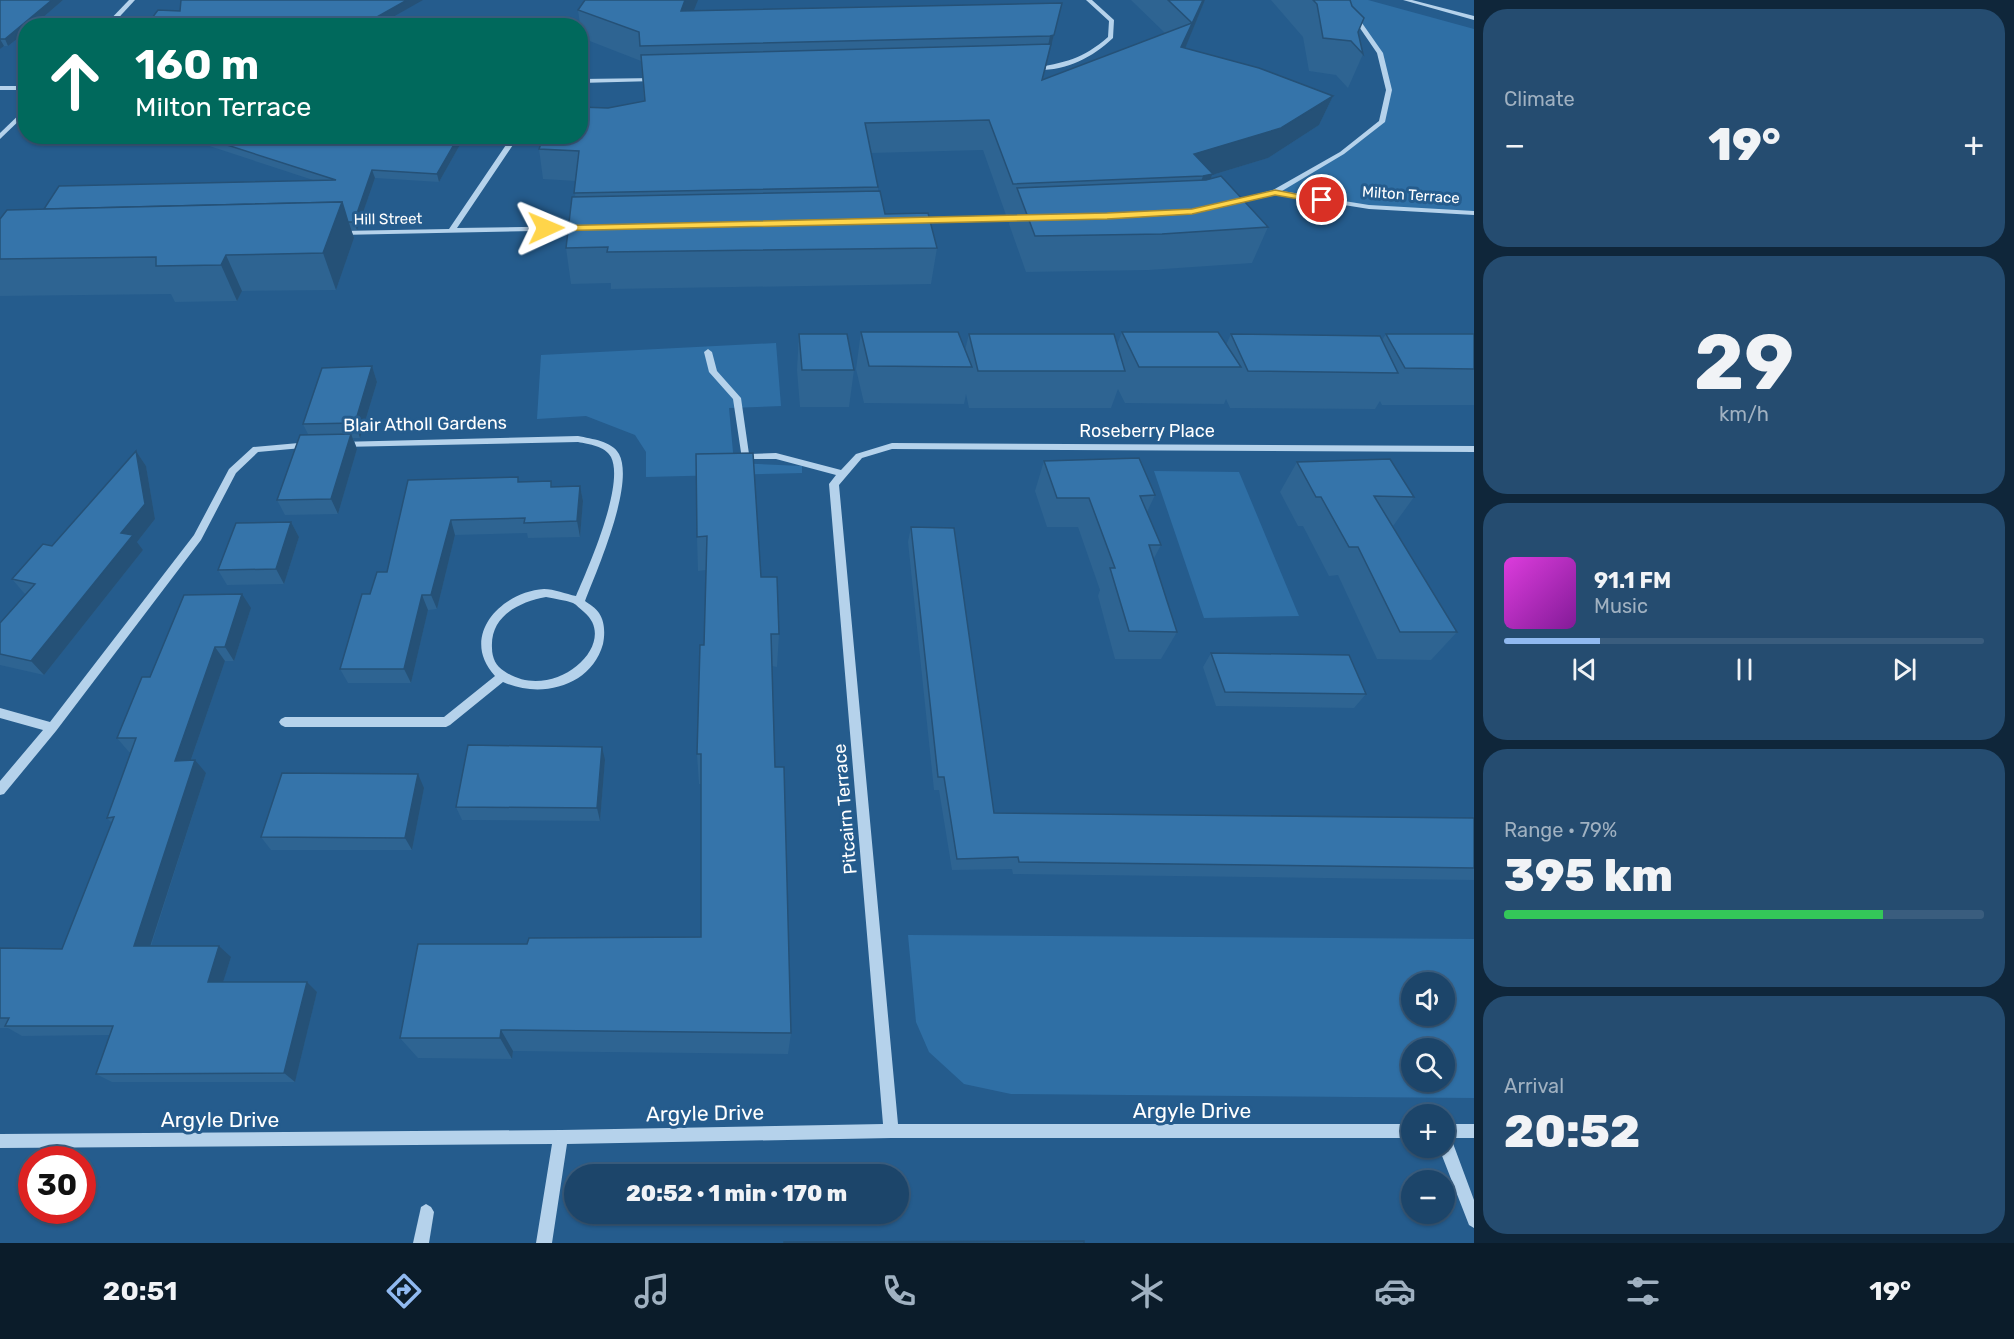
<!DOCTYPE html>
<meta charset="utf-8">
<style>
:root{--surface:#1c456a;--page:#254c70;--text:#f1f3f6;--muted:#a0b1c1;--line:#3a5d7e;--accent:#90b9f0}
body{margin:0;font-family:Rubik,sans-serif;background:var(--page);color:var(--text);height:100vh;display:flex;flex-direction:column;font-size:22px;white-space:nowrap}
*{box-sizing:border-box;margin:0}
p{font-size:20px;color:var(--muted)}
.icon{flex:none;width:33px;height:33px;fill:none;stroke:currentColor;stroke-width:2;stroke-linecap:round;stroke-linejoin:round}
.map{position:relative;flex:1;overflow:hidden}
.sheet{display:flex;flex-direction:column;gap:9px;padding:9px;background:#0f263a;width:540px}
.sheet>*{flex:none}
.hud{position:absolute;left:18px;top:18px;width:570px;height:126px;border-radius:24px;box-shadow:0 2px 4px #0004,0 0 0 2px var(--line);background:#00695c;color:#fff;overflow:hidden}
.tools{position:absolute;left:1401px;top:972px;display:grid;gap:12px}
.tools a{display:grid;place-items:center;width:54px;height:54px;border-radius:50%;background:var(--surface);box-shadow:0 2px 4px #0004,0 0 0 2px var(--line);font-size:30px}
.speed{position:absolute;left:18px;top:1146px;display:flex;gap:12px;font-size:30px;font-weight:700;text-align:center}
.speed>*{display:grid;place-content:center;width:78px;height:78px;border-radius:50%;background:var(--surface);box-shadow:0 2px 4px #0004,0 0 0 2px var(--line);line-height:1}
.speed .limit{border:9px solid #d22;background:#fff;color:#111}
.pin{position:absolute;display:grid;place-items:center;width:51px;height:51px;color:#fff;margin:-26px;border:3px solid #fff;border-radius:50%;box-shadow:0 2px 6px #0007}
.me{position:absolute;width:66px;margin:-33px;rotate:89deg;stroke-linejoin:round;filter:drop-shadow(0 0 4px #0008)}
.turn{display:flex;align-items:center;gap:21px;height:126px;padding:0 18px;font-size:27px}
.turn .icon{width:78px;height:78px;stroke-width:2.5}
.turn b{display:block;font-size:42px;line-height:51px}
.big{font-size:45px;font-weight:800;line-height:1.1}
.sheet .widget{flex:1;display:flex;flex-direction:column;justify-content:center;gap:9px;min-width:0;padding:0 21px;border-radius:24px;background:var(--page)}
.sheet .dial{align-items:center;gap:0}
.dial b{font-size:78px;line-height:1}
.song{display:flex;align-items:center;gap:18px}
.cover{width:72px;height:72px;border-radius:9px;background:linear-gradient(135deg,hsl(300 70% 55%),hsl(290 70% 35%))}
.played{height:6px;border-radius:3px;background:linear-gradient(90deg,var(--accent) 20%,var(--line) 20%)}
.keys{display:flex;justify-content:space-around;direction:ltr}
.heat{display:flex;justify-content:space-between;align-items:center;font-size:33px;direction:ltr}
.charge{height:9px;border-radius:4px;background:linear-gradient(90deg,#34c759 79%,var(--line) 0)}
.trip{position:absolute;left:564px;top:1164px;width:345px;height:60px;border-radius:30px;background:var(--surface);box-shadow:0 2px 4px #0004,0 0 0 2px var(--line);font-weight:800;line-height:60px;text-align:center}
.dock{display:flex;height:96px;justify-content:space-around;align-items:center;background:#0b1c2a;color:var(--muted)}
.dock .icon{width:42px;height:42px}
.dock .active{color:var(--accent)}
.dock b{font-size:27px;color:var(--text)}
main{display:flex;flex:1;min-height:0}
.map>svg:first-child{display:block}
</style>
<main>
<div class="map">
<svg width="1474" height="1243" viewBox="0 0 1474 1243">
<rect width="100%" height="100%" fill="#255c8d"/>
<g fill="#2f6fa5" fill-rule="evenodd">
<path d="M1336,0H1368L1474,29V213L1369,207L1275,192C1296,180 1372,140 1382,121C1404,78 1368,26 1336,0Z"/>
<path d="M776,343L781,406L729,408L734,463L802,466V473L646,477V452L635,435L586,416L537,419L541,355Z"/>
<path d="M1154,471L1239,472L1299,616L1204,618Z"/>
<path d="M908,935L1474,939V1098L1011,1094L964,1084L929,1052L916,1022ZM1444,982V1016H1412V982ZM1444,1048V1082H1412V1048Z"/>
</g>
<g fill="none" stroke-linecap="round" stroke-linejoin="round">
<g fill="#b5d2eb" fill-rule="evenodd">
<path d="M129,0H135L111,26H104Z"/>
<path d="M597,0H603L580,37V29Z"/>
<path d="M1086,0H1092L1114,20L1113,38C1091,59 1063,72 1032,70V68C1064,63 1083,59 1108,37L1109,21Z"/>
<path d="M1333,0H1339L1355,13L1383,53L1392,90L1385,122L1344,154L1282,191L1369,205L1474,211V215L1369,209L1275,194L1229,205L1225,203L1273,190L1340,152L1379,121L1386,90L1377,53L1351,15Z"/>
<path d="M1403,0H1412L1474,16V20Z"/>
<path d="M657,78L658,79L655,81L580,83V79Z"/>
<rect x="0" y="86" width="26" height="4"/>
<path d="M26,108V114L0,139V133Z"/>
<path d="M512,136H519L457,228L582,226H585V230L339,235L335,233L339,231L449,229Z"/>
<path d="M1022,217L1026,219L1025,221L918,223L914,221L918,219Z"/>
<path d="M708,349L712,352L717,371L741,398L749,454L776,453L841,470L856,454L892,443L1474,446V452L892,449L862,458L839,485L898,1124H1412V1138H891L567,1144L552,1243H536L552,1144L0,1148V1134L561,1130L883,1124L829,484L836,475L776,459H742L733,399L709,372L704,352Z"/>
<path d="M578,436C592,439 612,441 619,454C635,484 597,570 585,601C589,604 596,608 599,613C605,622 605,634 603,644C591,687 540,699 503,682L450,725L446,727H285L281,725L279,722L281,719L285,717H444L495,676C459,637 500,592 544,589C554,589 566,594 576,596C588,568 625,485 611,457C605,446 589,444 578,442L341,447L336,444L338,442ZM546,597C555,599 565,600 573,603C577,605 580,609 584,612C622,644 552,705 504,671C496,666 492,658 492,648C490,616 519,602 546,597Z"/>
<path d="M310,442L313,443L315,445L313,447L258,452L236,473L201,540L56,731L4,794L0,795V781L43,730L0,718V708L50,722L194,535L229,469L253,447Z"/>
<path d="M1444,1124H1474V1138H1451L1474,1200V1228L1469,1225L1439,1148H1444Z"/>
<path d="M426,1204L431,1207L434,1212L429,1243H413L421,1207Z"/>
</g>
</g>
<g fill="#2e6492">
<path d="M0,0H63L33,26H26V32L8,46H4L0,49Z"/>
<path d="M1131,0H1205L1185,48L1333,96L1319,125L1268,158L1212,175L1211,178L1268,227L1252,263L1149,270L1026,272L1009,224L1011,215H1006L983,150L871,153L878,187V191L885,214L937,248L931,284L611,289V283L571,284L566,248L575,197L576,181L543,179L539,149L608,108L644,101L641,61L582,38L578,10L693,11L1062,3L1043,79L1165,33Z"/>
<path d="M1271,0H1350L1363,54L1348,88L1336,75L1309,71L1303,37Z"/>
<path d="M179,136H465L439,182L375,178L357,230H351L354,238L336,290L242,291L237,301L175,302L171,294L0,296V219L44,209L316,181Z"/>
<path d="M861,332L965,350L969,334L1117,345L1122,332L1226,345L1231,334L1382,340L1386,334H1474V405H1382L1380,401L1375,409L1230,408L1226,399L1224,404L1125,403L1118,389L1111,408H969L966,394L964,404L864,403L856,369Z"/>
<path d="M799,334L854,370L849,407H800L797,370Z"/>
<path d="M372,366L377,382L360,438H353L357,449L338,514L285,515L277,500L308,434L303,424Z"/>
<path d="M136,451L146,466L155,519L137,542L143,550L44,675L0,665V623L26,594L24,593L12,579L52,546Z"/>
<path d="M696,454L761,577L779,634L777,667L772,666L775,767L791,1033L788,1054L513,1051L512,1059L418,1058L400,1038L527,944L701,937V784H699L697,754L704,645L706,570L698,571L697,537Z"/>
<path d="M1044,461L1155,495L1147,512L1161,545L1153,560L1177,632L1161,659H1115L1098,596L1100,590L1078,527H1047L1035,491Z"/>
<path d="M1297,462L1414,497L1393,526L1457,632L1431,660L1377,659L1338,575L1329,576L1303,526H1298L1280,492Z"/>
<path d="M408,480L520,482L551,481L552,487L580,486L583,501L580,537L528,538L527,533L455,535L437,609L428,610L411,683H348L340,669L370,594L387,572Z"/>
<path d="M291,522L299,537L284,584L227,585L218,570Z"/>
<path d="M911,527L994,813L1474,818V880L1013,874L1012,869L952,870L939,790H934L908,542Z"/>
<path d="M251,608L234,661H225L191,760L206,773L151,946L231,957L223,982H307L317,992L295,1082H112L96,1074L110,1035L22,1036L8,1028H0V948L62,949L112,823L107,818L131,752H129L117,738L150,677Z"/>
<path d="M1211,653L1366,694L1354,708L1216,706L1203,667Z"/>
<path d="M605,760L600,821L462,820L456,807Z"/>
<path d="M424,788L412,850H271L261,837Z"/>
</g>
<g fill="#255177">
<path d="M52,0H63L33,26H26V32L8,46L5,39Z"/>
<path d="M407,0H423L377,26H361Z"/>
<path d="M685,0H698L682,40L681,11Z"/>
<path d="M1203,0H1205L1184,51L1181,47Z"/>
<path d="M1062,3L1055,31L1035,109L1050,36Z"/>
<path d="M0,39L4,46L0,49Z"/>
<path d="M1333,96L1319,125L1268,158L1212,175L1201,205L1192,207L1203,176L1194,154Z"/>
<path d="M459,136H465L439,182L437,174Z"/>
<path d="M372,170L375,178L357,230L354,222Z"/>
<path d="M342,202L354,238L336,290L323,253Z"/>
<path d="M226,255L242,291L237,301L221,265Z"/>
<path d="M372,366L377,382L360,438L355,423Z"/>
<path d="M351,434L357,449L338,514L331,499Z"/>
<path d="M136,451L146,466L155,519L137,542L143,550L44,675L31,661Z"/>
<path d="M580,486L583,501L580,537L577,521Z"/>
<path d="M451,520L455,535L437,609L431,595Z"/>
<path d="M291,522L299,537L284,584L276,569Z"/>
<path d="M242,594L251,608L234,661L225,647Z"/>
<path d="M422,595L428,610L411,683L404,669Z"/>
<path d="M215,647L225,661L186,774L175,761Z"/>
<path d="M602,747L605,760L600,821L597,808Z"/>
<path d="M195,760L206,773L147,956L134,946Z"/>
<path d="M418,774L424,788L412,850L405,838Z"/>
<path d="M219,946L231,957L220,992L208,982Z"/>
<path d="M307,982L317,992L295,1082L284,1073Z"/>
<path d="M501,1030L513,1051L512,1059L500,1038Z"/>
</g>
<g fill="#3574aa" stroke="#255177" stroke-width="1.5">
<path d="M0,0H52L5,39H0Z"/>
<path d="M181,0H407L361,26H146L158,10L180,11Z"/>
<path d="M585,0H685L681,11L1062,3L1054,35L1050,36L640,46L639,32L578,10Z"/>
<path d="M1168,0H1203L1181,47L1259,68L1333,96L1281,128L1194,154L1213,174L1203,176L1013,184L989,120L865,123L878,187L574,193L579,151L539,149L544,136H580V107L608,108L645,101L641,55L1051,44L1042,80L1192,23Z"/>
<path d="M1313,0H1350L1352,6L1364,18L1358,32L1363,54L1351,41L1323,38L1317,4Z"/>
<path d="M199,136H459L437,174L372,170L354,222H348L342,202L44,209L59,186L336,180Z"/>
<path d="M1221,176L1268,227L1162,234L1035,236L1017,188L1206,180Z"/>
<path d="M880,191L885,214L928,213L937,248L607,252L608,247L566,248L572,197Z"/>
<path d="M342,202L323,253L226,255L221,265L156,266V257L0,259V219L7,210Z"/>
<path d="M861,332H958L972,367L869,366Z"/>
<path d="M1122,332H1218L1241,367H1139Z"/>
<path d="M799,334H847L854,370H802Z"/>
<path d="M969,334H1114L1125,371H978Z"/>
<path d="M1231,334L1380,336L1398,373L1248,371Z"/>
<path d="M1386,334H1474V369L1405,368Z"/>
<path d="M372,366L355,423L303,424L322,368Z"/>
<path d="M351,434L331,499L277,500L300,435Z"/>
<path d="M136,451L145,504L121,533L133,535L31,661L0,654V623L35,584L12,579L43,544L52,546Z"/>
<path d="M753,453L761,577H777L779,634H771L775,767H784L791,1033L501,1030L500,1038H400L418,944H527L529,938L701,937V754H697L700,645H704L707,536L697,537L696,454Z"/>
<path d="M1139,458L1155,495L1140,496L1161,545H1149L1177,632L1129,631L1110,568H1115L1089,498H1057L1044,461Z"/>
<path d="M1390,459L1414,497L1374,496L1457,632H1400L1358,547H1349L1321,497H1316L1297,462Z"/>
<path d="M518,477V482L551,481V487L580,486L577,521L524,523L525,518L451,520L431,595H422L404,669H340L362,594H370L377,572H387L408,480Z"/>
<path d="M291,522L276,569L218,570L236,523Z"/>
<path d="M911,527L954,528L994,813L1474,818V868L1019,862L1018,857L957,859L944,777H938Z"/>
<path d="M242,594L225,647H215L175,761L195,760L134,946H219L208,982H307L284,1073L96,1074L113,1026H5L9,1018H0V948L62,949L114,817L107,818L136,738H117L142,677H150L184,595Z"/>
<path d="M1211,653L1349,655L1366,694L1225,692Z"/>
<path d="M468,745L602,747L597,808L456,807Z"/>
<path d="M282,773L418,774L405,838L261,837Z"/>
<path d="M1084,1241V1243H784V1242Z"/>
</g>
<path fill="#ffd54a" stroke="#a68a30" stroke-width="1.5" d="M1275,190L1327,200L1322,203L1275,195L1192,214L1107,219L546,231L541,228L546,226L1107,213L1192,209Z"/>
<g text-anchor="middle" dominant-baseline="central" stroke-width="6" stroke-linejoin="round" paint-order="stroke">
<g font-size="15" fill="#fff" stroke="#255c8d">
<text transform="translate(1411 195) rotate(4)">Milton Terrace</text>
<text transform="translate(388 219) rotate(-1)">Hill Street</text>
</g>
<g font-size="18" fill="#fff" stroke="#255c8d">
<text transform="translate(425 424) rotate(-1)">Blair Atholl Gardens</text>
<text x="1147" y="431">Roseberry Place</text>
<text transform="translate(845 809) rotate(-95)">Pitcairn Terrace</text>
</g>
<g font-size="21" fill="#fff" stroke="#255c8d">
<text x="1192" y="1110">Argyle Drive</text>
<text transform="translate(705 1113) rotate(-1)">Argyle Drive</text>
<text x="220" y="1119">Argyle Drive</text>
</g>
</g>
</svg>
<div class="tools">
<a><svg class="icon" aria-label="sound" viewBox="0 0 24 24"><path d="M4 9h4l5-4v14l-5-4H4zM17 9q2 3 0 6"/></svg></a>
<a><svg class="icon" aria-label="search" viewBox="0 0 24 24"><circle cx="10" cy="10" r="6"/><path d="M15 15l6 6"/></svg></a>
<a>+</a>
<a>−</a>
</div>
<div class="speed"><div class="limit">30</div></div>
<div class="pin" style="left:1322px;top:200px;background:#d93025"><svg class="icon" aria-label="arrive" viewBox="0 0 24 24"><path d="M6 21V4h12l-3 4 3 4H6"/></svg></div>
<svg class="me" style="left:546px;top:228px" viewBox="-20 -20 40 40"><path d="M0-17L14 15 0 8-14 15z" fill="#ffd54a" stroke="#fff" stroke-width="4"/></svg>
<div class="trip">20:52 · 1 min · 170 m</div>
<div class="hud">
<div class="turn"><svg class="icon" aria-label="ahead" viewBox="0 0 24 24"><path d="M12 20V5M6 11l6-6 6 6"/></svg><div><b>160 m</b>Milton Terrace</div></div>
</div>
</div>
<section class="sheet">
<div class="widget"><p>Climate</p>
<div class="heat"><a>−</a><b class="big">19°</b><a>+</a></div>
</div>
<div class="widget dial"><b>29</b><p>km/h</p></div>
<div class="widget">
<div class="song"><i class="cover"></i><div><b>91.1 FM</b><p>Music</p></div></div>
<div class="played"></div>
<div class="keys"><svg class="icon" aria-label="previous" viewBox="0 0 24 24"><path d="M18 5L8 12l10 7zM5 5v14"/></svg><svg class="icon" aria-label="pause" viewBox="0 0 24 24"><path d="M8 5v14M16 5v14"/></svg><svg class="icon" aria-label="next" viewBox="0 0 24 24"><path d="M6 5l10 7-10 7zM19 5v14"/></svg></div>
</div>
<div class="widget"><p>Range · 79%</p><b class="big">395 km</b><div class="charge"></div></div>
<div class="widget"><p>Arrival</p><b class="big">20:52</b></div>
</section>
</main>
<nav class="dock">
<b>20:51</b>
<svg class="icon active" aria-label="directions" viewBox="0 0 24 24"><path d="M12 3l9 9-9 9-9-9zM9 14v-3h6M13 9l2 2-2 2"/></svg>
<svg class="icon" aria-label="music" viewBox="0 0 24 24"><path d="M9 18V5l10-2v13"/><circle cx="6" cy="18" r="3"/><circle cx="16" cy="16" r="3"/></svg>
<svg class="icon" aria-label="phone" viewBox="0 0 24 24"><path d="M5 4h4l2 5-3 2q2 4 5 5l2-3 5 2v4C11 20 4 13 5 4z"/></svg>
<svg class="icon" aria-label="climate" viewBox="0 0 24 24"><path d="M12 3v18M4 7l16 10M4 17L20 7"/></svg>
<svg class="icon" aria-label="car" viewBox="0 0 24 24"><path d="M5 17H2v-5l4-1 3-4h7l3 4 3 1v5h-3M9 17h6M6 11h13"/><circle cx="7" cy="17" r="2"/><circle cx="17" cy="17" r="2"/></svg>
<svg class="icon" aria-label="filters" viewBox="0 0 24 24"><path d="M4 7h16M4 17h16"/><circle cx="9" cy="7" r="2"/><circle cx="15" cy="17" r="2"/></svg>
<b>19°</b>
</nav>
